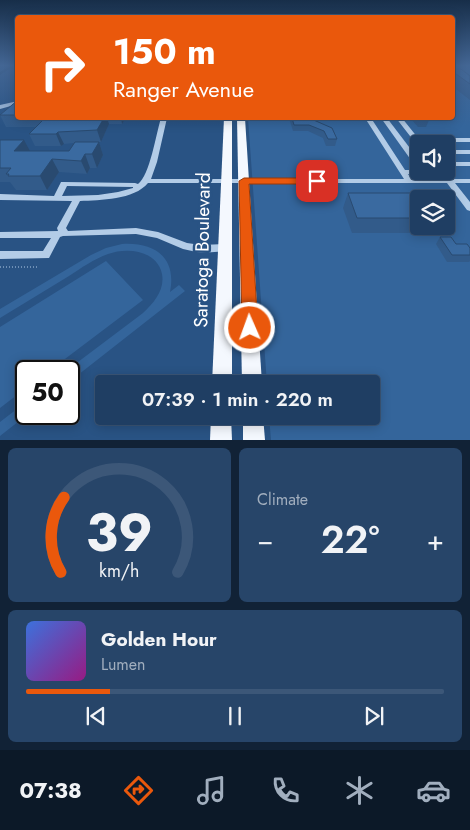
<!DOCTYPE html>
<meta charset="utf-8">
<style>
:root{--surface:#1f3e63;--page:#274569;--text:#f1f3f6;--muted:#a1aebe;--line:#3c5778;--accent:#ea580c}
body{margin:0;font-family:Jost,sans-serif;background:var(--page);color:var(--text);height:100vh;display:flex;flex-direction:column;font-size:19px;white-space:nowrap}
*{box-sizing:border-box;margin:0}
p{font-size:16px;color:var(--muted)}
.icon{flex:none;width:28px;height:28px;fill:none;stroke:currentColor;stroke-width:2;stroke-linecap:round;stroke-linejoin:round}
.map{position:relative;height:440px;overflow:hidden}
.panel{display:flex;flex-direction:column;gap:8px;padding:8px;background:#112236;flex:1}
.panel>*{flex:none}
.hud{position:absolute;left:15px;top:15px;width:440px;height:105px;border-radius:5px;box-shadow:0 2px 12px #0003,0 0 0 1px var(--line);background:#ea580c;color:#fff;overflow:hidden}
.controls{position:absolute;left:410px;top:135px;display:grid;gap:10px}
.controls a{display:grid;place-items:center;width:45px;height:45px;border-radius:5px;background:var(--surface);box-shadow:0 2px 12px #0003,0 0 0 1px var(--line);font-size:25px}
.speed{position:absolute;left:15px;top:360px;display:flex;gap:10px;font-size:25px;font-weight:700;text-align:center}
.speed>*{display:grid;place-content:center;width:65px;height:65px;border-radius:50%;background:var(--surface);box-shadow:0 2px 12px #0003,0 0 0 1px var(--line);line-height:1}
.speed .limit{border:2px solid #111;border-radius:8px;background:#fff;color:#111}
.pin{position:absolute;display:grid;place-items:center;width:42px;height:42px;color:#fff;margin:-21px;border-radius:10px;box-shadow:0 2px 8px #0006}
.me{position:absolute;width:55px;margin:-28px;rotate:358deg;stroke-linejoin:round;filter:drop-shadow(0 0 4px #0008)}
.turn{display:flex;align-items:center;gap:18px;height:105px;padding:0 15px;font-size:22px}
.turn .icon{width:65px;height:65px;stroke-width:2.5}
.turn b{display:block;font-size:35px;line-height:42px}
.big{font-size:38px;font-weight:600;line-height:1.1}
.panel .tile{flex:1;display:flex;flex-direction:column;justify-content:center;gap:8px;min-width:0;padding:0 18px;border-radius:8px;background:var(--page)}
.panel .dial{align-items:center;gap:0}
.dial svg{height:130px;overflow:visible;fill:none;stroke:var(--line);stroke-width:7;stroke-linecap:round;text-anchor:middle}
.dial text{fill:var(--text);stroke:none}
.song{display:flex;align-items:center;gap:15px}
.cover{width:60px;height:60px;border-radius:8px;background:linear-gradient(135deg,hsl(220 70% 55%),hsl(310 70% 35%))}
.played{height:5px;border-radius:2px;background:linear-gradient(90deg,var(--accent) 20%,var(--line) 20%)}
.keys{display:flex;justify-content:space-around;direction:ltr}
.heat{display:flex;justify-content:space-between;align-items:center;font-size:28px;direction:ltr}
.panel .tiles{flex:1;display:grid;gap:8px;grid-template-columns:1fr 1fr}
.tile:last-child{grid-column:span 2}
.trip{position:absolute;left:95px;top:375px;width:285px;height:50px;border-radius:5px;background:var(--surface);box-shadow:0 2px 12px #0003,0 0 0 1px var(--line);font-weight:600;line-height:50px;text-align:center}
.tabs{display:flex;height:80px;justify-content:space-around;align-items:center;background:#0c1928;color:var(--muted)}
.tabs .icon{width:35px;height:35px}
.tabs .current{color:var(--accent)}
.tabs b{font-size:22px;color:var(--text)}
.map>svg:first-child{display:block}
</style>
<div class="map">
<svg width="470" height="440" viewBox="0 0 470 440">
<rect width="100%" height="100%" fill="#295384"/>
<g fill="#34659b" fill-rule="evenodd">
<path d="M453,65H470V440H271L269,416H371V384H267L248,118H452ZM419,144H446V171H419ZM419,199H446V226H419Z"/>
<path d="M122,244C154,242 177,257 170,292L179,285L185,291L69,382V371H66L143,313C154,303 165,290 162,274C157,250 127,247 108,254C94,259 81,268 69,276C46,290 23,304 0,318V309L91,255L106,248Z"/>
<path d="M106,261L143,300L49,371H26V388L0,408V327Z"/>
<path d="M26,402V414H28L0,436V422Z"/>
</g>
<g fill="none" stroke-linecap="round" stroke-linejoin="round">
<path fill="#1d3e64" fill-rule="evenodd" d="M11,65H15L0,75V72Z"/>
<path stroke="#b3cce7" stroke-width="1" stroke-dasharray="1 2" stroke-linecap="butt" d="M0,267H37"/>
<g fill="#b3cce7" fill-rule="evenodd">
<path d="M18,101V104L0,109V105Z"/>
<path d="M161,118H167L157,162L151,179H404L365,118H371L405,170H419V171L427,172L423,174H408L411,179H443L437,171H445L451,179H470V183H455L470,202V211L467,210L447,183H148C134,200 100,200 80,201L66,228L68,231L136,228L158,232L187,243L201,245L225,244L228,245L230,248L228,251L201,253L183,249L157,238L136,234L63,236L60,237L49,258L0,259V251H43L51,238H0V232L58,231L57,228L72,201L0,200V194L54,196L61,182H64L135,183L138,184C150,175 156,134 161,118ZM67,186L133,187V188L118,192L98,195L62,196Z"/>
<path d="M381,118H387L419,160V167H416Z"/>
<path d="M396,118H402L418,138H470V142H421L422,144H419V146L417,145Z"/>
<rect x="446" y="150" width="24" height="4"/>
<rect x="446" y="162" width="24" height="4"/>
</g>
<g fill="#f4f8fe" fill-rule="evenodd">
<path d="M224,118H232V384H212Z"/>
<path d="M237,118H245L262,384H242Z"/>
<path d="M211,416H231L232,440H210Z"/>
<path d="M243,416H263L265,440H243Z"/>
</g>
</g>
<g fill="#325b8a">
<path d="M18,65V74H14L11,68Z"/>
<path d="M452,69L470,76V100L452,86Z"/>
<path d="M18,100V118H126L122,124H109L101,142H99L103,155L97,168H90L87,174L59,172L47,190H16L10,182H0V140L30,151H69L74,143L64,144L61,146H35L29,134L36,127H6L0,115Z"/>
<path d="M289,118H316V120L337,139L335,146H326L323,138L308,131H293Z"/>
<path d="M410,118H430L426,127H418Z"/>
<path d="M348,193L419,199V226H430L426,233H352L343,208Z"/>
<path d="M440,237L456,244L470,248V261L469,262H447L436,244Z"/>
</g>
<g fill="#294a70">
<path d="M104,118H107L109,124L101,142L97,130Z"/>
<path d="M121,118H126L122,124Z"/>
<path d="M58,132L64,144L61,146L56,134Z"/>
<path d="M24,140L31,153L14,151Z"/>
<path d="M99,142L103,155L97,168L92,154Z"/>
<path d="M85,154L90,168L87,174L81,161Z"/>
<path d="M52,159L59,172L47,190L40,176Z"/>
</g>
<g fill="#3a6aa0" stroke="#294a70">
<path d="M16,65H18V68H11Z"/>
<path d="M452,69H461L470,76V84L452,71Z"/>
<path d="M18,100V115H0Z"/>
<path d="M45,118H104L97,130L58,132L56,134H29Z"/>
<path d="M292,118H309L332,128L337,139H328L324,131L309,125H294Z"/>
<path d="M0,140H24L14,151H69L75,142H99L92,154H85L81,161L52,159L40,176H8L9,174H6L11,168H0Z"/>
<path d="M348,193H419L422,199H419V218H357Z"/>
<path d="M440,237H451L456,244H467L470,248V255H452Z"/>
</g>
<linearGradient id="sky" x2="0" y2="1"><stop stop-color="#172e49"/><stop offset="0.52" stop-color="#436694"/><stop offset="1" stop-color="#436694" stop-opacity="0"/></linearGradient>
<rect width="470" height="126" fill="url(#sky)"/>
<path fill="#ea580c" stroke="#983908" d="M244,178H317L322,181L317,184H249L258,328L255,333L250,336L244,333L242,328L239,181Z"/>
<g text-anchor="middle" dominant-baseline="central" stroke-width="5" stroke-linejoin="round" paint-order="stroke">
<g font-size="19" fill="#fff" stroke="#295384">
<text transform="translate(202 250) rotate(-89)">Saratoga Boulevard</text>
</g>
</g>
</svg>
<div class="controls">
<a><svg class="icon" aria-label="sound" viewBox="0 0 24 24"><path d="M4 9h4l5-4v14l-5-4H4zM17 9q2 3 0 6"/></svg></a>
<a><svg class="icon" aria-label="layers" viewBox="0 0 24 24"><path d="M12 4l9 5-9 5-9-5zM3 14l9 5 9-5"/></svg></a>
</div>
<div class="speed"><div class="limit">50</div></div>
<div class="pin" style="left:317px;top:181px;background:#d93025"><svg class="icon" aria-label="arrive" viewBox="0 0 24 24"><path d="M6 21V4h12l-3 4 3 4H6"/></svg></div>
<svg class="me" style="left:250px;top:328px" viewBox="-20 -20 40 40"><circle r="17" fill="#ea580c" stroke="#fff" stroke-width="3"/><path d="M0-11L8 9 0 5-8 9z" fill="#fff"/></svg>
<div class="trip">07:39 · 1 min · 220 m</div>
<div class="hud">
<div class="turn"><svg class="icon" aria-label="right" viewBox="0 0 24 24"><path d="M7 20v-9h11M14 6l5 5-5 5"/></svg><div><b>150 m</b>Ranger Avenue</div></div>
</div>
</div>
<section class="panel">
<div class="tiles">
<div class="tile dial"><svg viewBox="0 0 100 80">
<path d="M14 69A42 42 0 1 1 86 69"/>
<path d="M14 69A42 42 0 0 1 16 23" stroke="#ea580c"/>
<text x="50" y="56" font-size="32" font-weight="700">39</text>
<text x="50" y="72" font-size="11">km/h</text>
</svg></div>
<div class="tile"><p>Climate</p>
<div class="heat"><a>−</a><b class="big">22°</b><a>+</a></div>
</div>
<div class="tile">
<div class="song"><i class="cover"></i><div><b>Golden Hour</b><p>Lumen</p></div></div>
<div class="played"></div>
<div class="keys"><svg class="icon" aria-label="previous" viewBox="0 0 24 24"><path d="M18 5L8 12l10 7zM5 5v14"/></svg><svg class="icon" aria-label="pause" viewBox="0 0 24 24"><path d="M8 5v14M16 5v14"/></svg><svg class="icon" aria-label="next" viewBox="0 0 24 24"><path d="M6 5l10 7-10 7zM19 5v14"/></svg></div>
</div>
</div>
</section>
<nav class="tabs">
<b>07:38</b>
<svg class="icon current" aria-label="directions" viewBox="0 0 24 24"><path d="M12 3l9 9-9 9-9-9zM9 14v-3h6M13 9l2 2-2 2"/></svg>
<svg class="icon" aria-label="music" viewBox="0 0 24 24"><path d="M9 18V5l10-2v13"/><circle cx="6" cy="18" r="3"/><circle cx="16" cy="16" r="3"/></svg>
<svg class="icon" aria-label="phone" viewBox="0 0 24 24"><path d="M5 4h4l2 5-3 2q2 4 5 5l2-3 5 2v4C11 20 4 13 5 4z"/></svg>
<svg class="icon" aria-label="climate" viewBox="0 0 24 24"><path d="M12 3v18M4 7l16 10M4 17L20 7"/></svg>
<svg class="icon" aria-label="car" viewBox="0 0 24 24"><path d="M5 17H2v-5l4-1 3-4h7l3 4 3 1v5h-3M9 17h6M6 11h13"/><circle cx="7" cy="17" r="2"/><circle cx="17" cy="17" r="2"/></svg>
</nav>
